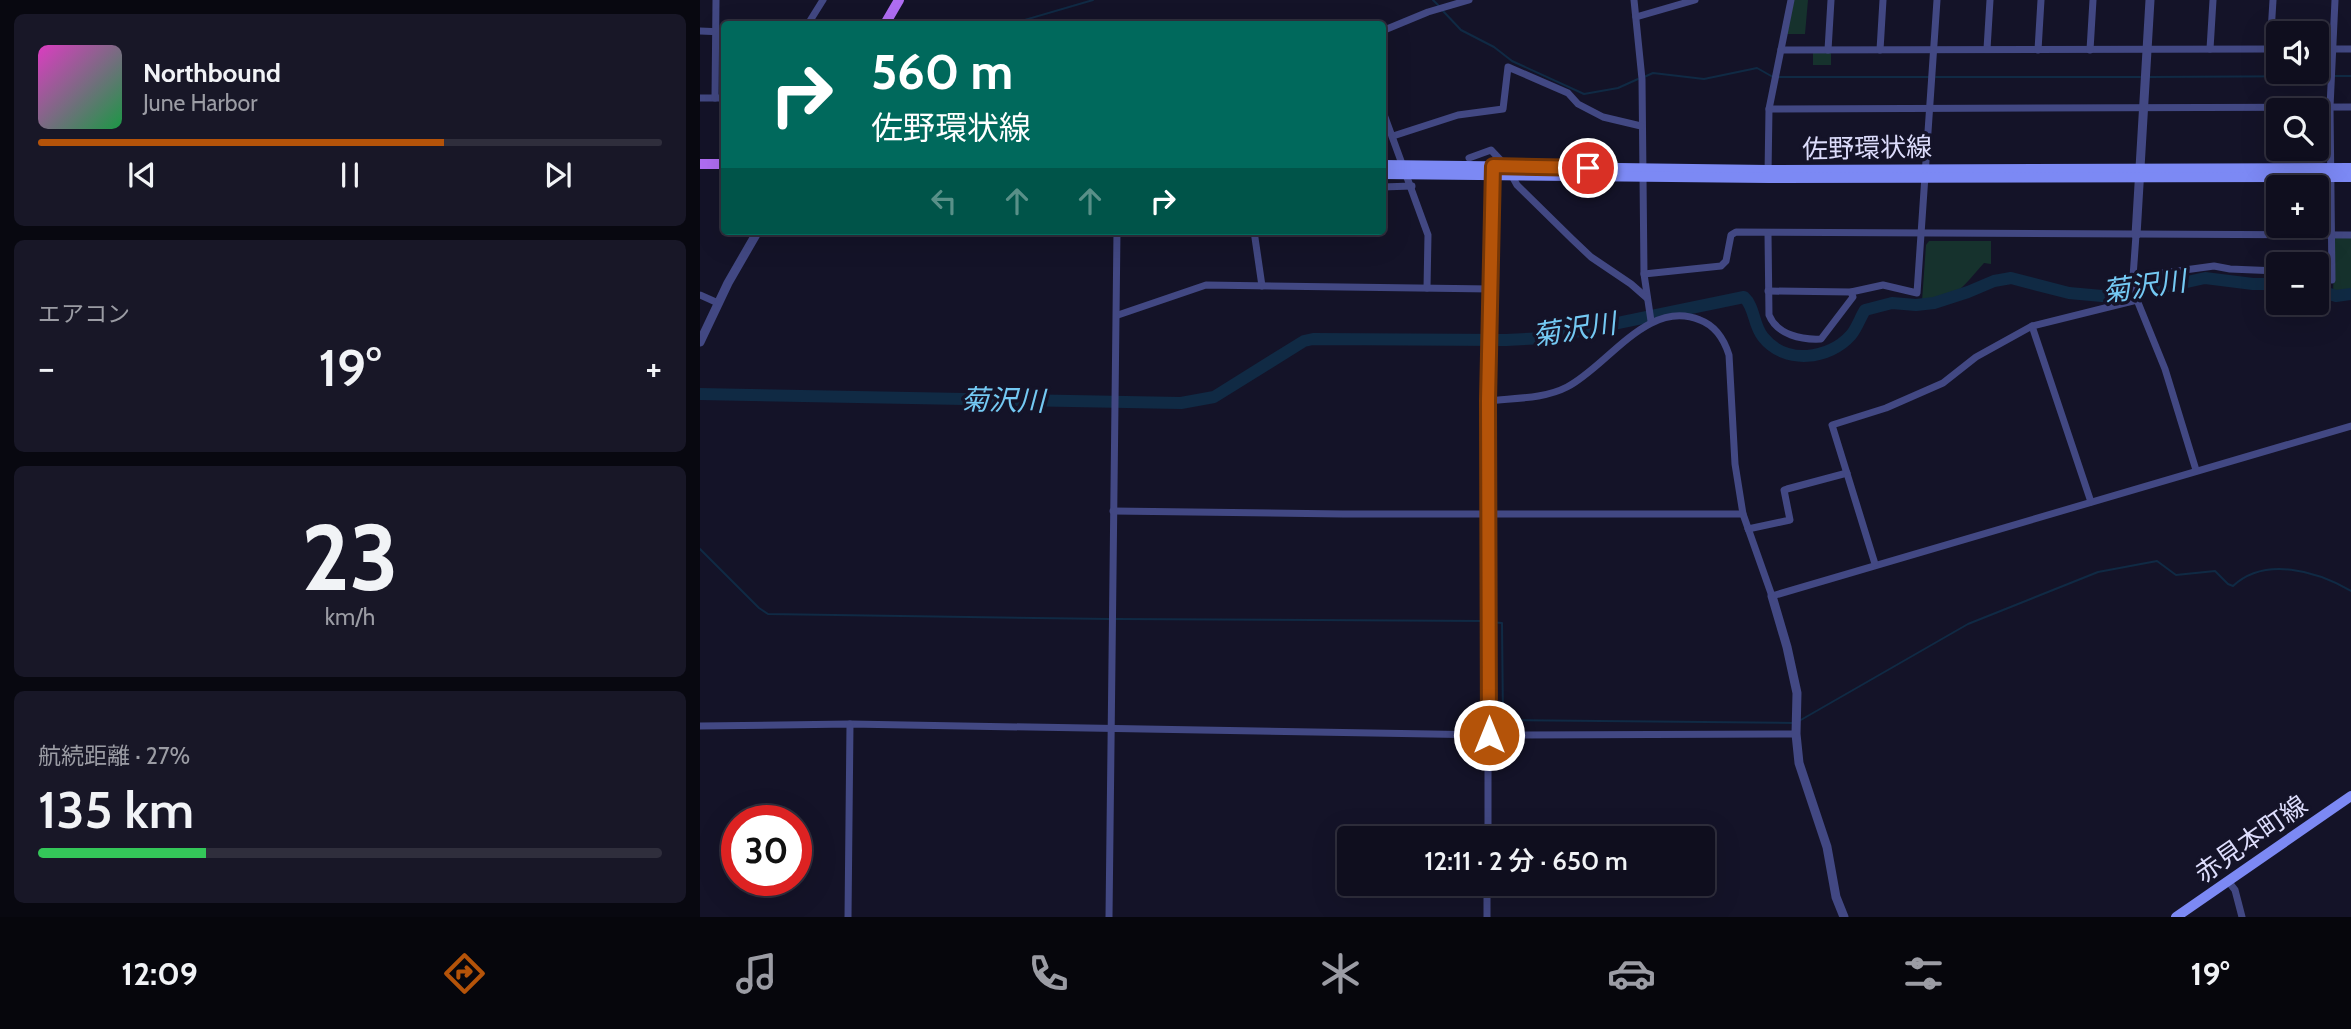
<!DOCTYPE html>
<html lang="ja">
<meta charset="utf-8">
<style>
:root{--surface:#0f0e1e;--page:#181727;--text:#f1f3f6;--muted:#9b9ca4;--line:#2f2e3c;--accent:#b45309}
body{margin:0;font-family:Cabin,"Noto Sans JP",sans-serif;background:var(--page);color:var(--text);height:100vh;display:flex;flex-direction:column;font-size:26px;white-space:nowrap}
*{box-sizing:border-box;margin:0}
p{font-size:23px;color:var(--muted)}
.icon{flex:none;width:38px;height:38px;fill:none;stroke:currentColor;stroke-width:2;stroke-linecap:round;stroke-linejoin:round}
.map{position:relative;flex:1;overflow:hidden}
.panel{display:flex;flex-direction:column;gap:14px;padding:14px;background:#080810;width:700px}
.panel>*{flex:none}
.top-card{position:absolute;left:21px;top:21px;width:665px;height:214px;border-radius:7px;box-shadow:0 7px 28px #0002,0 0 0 2px var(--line);background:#00695c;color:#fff;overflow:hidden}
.tools{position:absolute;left:1566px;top:21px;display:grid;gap:14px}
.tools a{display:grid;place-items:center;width:63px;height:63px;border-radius:7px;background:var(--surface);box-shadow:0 7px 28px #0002,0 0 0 2px var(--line);font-size:35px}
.speed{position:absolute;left:21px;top:805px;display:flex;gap:14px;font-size:35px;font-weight:700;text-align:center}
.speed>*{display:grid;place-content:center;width:91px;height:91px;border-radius:50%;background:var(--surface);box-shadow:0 7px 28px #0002,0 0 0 2px var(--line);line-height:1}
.speed .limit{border:10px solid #d22;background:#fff;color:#111}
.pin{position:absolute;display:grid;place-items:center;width:60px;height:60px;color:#fff;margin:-30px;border:4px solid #fff;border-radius:50%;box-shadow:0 2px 7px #0007}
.me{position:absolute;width:77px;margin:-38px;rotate:0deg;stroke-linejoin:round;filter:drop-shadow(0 0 5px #0008)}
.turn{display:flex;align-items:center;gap:24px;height:147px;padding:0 35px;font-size:32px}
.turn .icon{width:91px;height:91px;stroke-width:2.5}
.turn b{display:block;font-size:49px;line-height:60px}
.lanes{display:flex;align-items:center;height:66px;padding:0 35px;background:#0003;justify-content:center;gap:35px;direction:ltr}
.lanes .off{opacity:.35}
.big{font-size:52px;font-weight:600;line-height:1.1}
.panel .tile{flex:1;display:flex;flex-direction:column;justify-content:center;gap:10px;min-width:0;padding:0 24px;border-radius:10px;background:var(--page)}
.panel .dial{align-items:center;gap:0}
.dial b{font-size:91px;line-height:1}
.song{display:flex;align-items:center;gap:21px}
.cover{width:84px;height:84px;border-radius:10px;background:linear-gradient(135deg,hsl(310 70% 55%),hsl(140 70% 35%))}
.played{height:7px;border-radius:4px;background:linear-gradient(90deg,var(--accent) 65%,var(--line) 65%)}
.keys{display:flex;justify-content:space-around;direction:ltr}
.heat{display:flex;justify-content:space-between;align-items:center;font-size:38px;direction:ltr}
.charge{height:10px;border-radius:5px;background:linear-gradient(90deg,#34c759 27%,var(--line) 0)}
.trip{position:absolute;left:637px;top:826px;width:378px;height:70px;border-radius:7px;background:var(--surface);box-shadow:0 7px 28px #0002,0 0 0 2px var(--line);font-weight:600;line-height:70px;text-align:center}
.dock{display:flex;height:112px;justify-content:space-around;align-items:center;background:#06060c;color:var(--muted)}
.dock .icon{width:49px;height:49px}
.dock .active{color:var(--accent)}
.dock b{font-size:32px;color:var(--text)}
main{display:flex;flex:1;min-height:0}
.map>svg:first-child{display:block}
</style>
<main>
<section class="panel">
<div class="tile">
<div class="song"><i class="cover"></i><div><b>Northbound</b><p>June Harbor</p></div></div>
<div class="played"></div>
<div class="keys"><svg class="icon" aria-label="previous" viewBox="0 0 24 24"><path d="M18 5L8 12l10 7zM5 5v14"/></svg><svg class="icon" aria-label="pause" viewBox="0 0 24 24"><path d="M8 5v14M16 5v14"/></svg><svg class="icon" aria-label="next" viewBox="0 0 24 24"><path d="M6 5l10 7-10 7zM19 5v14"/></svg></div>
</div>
<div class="tile"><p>エアコン</p>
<div class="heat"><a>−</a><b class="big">19°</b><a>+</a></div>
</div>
<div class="tile dial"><b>23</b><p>km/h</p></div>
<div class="tile"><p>航続距離 · 27%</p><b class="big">135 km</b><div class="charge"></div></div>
</section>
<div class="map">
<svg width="1651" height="917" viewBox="0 0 1651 917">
<rect width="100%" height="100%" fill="#141328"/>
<g fill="#16322d">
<path d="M1094,0H1108L1105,34H1087Z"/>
<path d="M1131,52V65H1113V53Z"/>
<path d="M1635,238H1651V291L1633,293Z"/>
<path d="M1229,241H1291V264L1284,263C1263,286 1256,301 1222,301L1226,245Z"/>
</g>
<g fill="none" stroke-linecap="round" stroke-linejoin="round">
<g stroke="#102a44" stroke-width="2">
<path d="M733,0L740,7"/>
<path d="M743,11L761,30L794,47L812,61L884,94L918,88L938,79"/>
<path d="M311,24L393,0"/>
<path d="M1635,76H1651"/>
<path d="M944,77L953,73L1004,79L1057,68L1073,77"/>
<path d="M1078,77H1230"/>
<path d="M1236,77H1440"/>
<path d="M1449,77L1629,76"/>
<path d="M0,549L59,608L68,614L410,619"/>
<path d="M416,619L785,621"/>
<path d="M790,622L802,623L803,720L1094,723"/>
<path d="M1099,721L1268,624L1398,572L1457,561L1476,575L1515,571L1528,584L1533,586C1565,556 1617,571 1651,591"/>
</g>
<g stroke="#102a44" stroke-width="12">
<path d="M1617,290L1636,296L1651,294"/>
<path d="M0,394L481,403L514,397L604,341L613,339L806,340L845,338L1044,297C1055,307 1053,325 1063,337C1085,365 1129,360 1151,335C1157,328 1160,318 1165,310L1192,303L1216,305L1234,303L1268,292L1294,281L1311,278L1369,293L1402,296L1435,287L1469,286L1505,278L1553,284H1578"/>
</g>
<g stroke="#424883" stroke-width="7">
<path d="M934,0L942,79L944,274L951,321"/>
<path d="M936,17L995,0"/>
<path d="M108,24L123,0"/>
<path d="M0,31L24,32"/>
<path d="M682,31L728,12L769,0"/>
<path d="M1287,49L1290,0"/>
<path d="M1510,49L1513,0"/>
<path d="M1570,49L1573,0"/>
<path d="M1617,49H1651"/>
<path d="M1081,50L1578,49"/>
<path d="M1128,50L1131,0"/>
<path d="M1180,50L1183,0"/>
<path d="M1338,50L1341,0"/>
<path d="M1390,50L1393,0"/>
<path d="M0,98H24"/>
<path d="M15,98L16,0"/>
<path d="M682,109L728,235L727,288"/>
<path d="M1069,109L1651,107"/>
<path d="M693,136L758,115L803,109L808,67L868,93L878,104L903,117L941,126"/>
<path d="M769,158L791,150L807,167L817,185L872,239L891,257L931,284L947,298"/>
<path d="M1068,174L1069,109L1091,0"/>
<path d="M682,187L712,186"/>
<path d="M554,231L562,286"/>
<path d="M1068,233L1069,315C1077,335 1102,340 1121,339L1153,297L1151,292"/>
<path d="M1436,235L1433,277L1437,300L1465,369L1496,470"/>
<path d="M944,274L1021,266L1026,261L1031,235L1036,232L1651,235"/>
<path d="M1433,277L1514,266L1530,269L1578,271"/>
<path d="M1617,278L1632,280L1630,107L1635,0"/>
<path d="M1068,291L1151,292L1183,285L1217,293L1237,0"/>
<path d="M0,295L18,303"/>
<path d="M418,315L506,285L791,289"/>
<path d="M1332,326L1391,502"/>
<path d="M788,401C814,398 844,399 867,387C908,366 948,298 1000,320C1016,326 1024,339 1029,355L1035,464L1043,514L1072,596L1651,426"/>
<path d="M413,511L643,514H1043"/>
<path d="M1048,529L1090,520L1084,490L1087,489L1147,473"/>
<path d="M1175,564L1132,425L1186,408L1243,383L1276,357L1332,326L1437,300"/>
<path d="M0,726L150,724L789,735L1096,734"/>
<path d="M788,838V401L793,171"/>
<path d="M1528,881L1535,890L1542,917"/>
<path d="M148,917L150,724"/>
<path d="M409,917L417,231"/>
<path d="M787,917V884"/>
</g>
<g stroke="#424883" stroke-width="9">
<path d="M1436,235L1450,0"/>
<path d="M0,342L28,283L58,231"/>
<path d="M1072,596L1087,647L1097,693L1096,734L1099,763L1127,847L1136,897L1144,917"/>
</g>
<g stroke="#7c89f4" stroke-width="10">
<path d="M682,165L1068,170L1651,168"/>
<path d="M682,174L1069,178L1651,177"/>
<path d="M1476,917L1651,796"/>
</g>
<g stroke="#af6df2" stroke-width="10">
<path d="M185,24L199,0"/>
<path d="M0,164H24"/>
</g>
</g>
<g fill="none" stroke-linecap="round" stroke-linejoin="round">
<defs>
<path id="route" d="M789,735L788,401L793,166L888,168"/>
</defs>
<use href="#route" stroke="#753606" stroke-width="18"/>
<use href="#route" stroke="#b45309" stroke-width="12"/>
</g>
<g text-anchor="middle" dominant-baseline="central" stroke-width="7" stroke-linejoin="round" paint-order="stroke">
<g font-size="26" fill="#ddddfc" stroke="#141328">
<text transform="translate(1167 148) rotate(-1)">佐野環状線</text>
<text transform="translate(1551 839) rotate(-35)">赤見本町線</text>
</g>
<g font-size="28" font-style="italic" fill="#74c9f3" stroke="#141328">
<text transform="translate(1444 286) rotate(-8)">菊沢川</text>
<text transform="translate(874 329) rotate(-9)">菊沢川</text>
<text transform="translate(303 400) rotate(1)">菊沢川</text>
</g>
</g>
</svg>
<div class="tools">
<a><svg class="icon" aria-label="sound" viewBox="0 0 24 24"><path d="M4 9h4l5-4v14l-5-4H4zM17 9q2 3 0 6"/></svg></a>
<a><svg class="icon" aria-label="search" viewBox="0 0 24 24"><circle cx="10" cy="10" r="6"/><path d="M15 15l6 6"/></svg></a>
<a>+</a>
<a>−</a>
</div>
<div class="speed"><div class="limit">30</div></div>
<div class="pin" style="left:888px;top:168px;background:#d93025"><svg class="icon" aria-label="arrive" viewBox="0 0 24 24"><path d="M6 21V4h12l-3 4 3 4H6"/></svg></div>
<svg class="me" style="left:789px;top:735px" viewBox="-20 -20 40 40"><circle r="17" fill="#b45309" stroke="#fff" stroke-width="3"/><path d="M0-11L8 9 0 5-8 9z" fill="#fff"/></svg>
<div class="trip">12:11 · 2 分 · 650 m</div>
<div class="top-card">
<div class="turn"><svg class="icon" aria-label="right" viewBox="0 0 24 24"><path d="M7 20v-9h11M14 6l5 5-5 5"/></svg><div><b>560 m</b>佐野環状線</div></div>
<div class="lanes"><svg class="icon off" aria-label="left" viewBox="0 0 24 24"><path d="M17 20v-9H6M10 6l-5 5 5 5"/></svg><svg class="icon off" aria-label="ahead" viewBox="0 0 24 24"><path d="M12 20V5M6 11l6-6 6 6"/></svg><svg class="icon off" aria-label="ahead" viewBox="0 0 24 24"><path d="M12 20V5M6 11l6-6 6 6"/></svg><svg class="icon" aria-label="right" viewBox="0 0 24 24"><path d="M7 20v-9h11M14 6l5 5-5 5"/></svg></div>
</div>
</div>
</main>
<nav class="dock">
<b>12:09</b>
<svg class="icon active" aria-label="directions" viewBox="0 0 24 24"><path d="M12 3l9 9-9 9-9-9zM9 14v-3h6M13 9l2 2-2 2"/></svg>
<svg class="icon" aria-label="music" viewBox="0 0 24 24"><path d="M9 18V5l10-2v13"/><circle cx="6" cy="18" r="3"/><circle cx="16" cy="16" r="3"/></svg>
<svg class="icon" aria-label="phone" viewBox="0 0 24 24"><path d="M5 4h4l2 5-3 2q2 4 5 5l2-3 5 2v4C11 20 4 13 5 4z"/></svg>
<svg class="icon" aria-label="climate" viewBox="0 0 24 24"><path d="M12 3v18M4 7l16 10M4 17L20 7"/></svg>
<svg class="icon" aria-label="car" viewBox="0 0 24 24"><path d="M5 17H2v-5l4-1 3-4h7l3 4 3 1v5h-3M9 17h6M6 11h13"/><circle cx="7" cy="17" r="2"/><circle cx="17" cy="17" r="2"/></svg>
<svg class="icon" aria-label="filters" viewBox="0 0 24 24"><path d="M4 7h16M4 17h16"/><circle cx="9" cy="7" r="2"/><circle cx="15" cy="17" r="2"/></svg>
<b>19°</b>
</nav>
